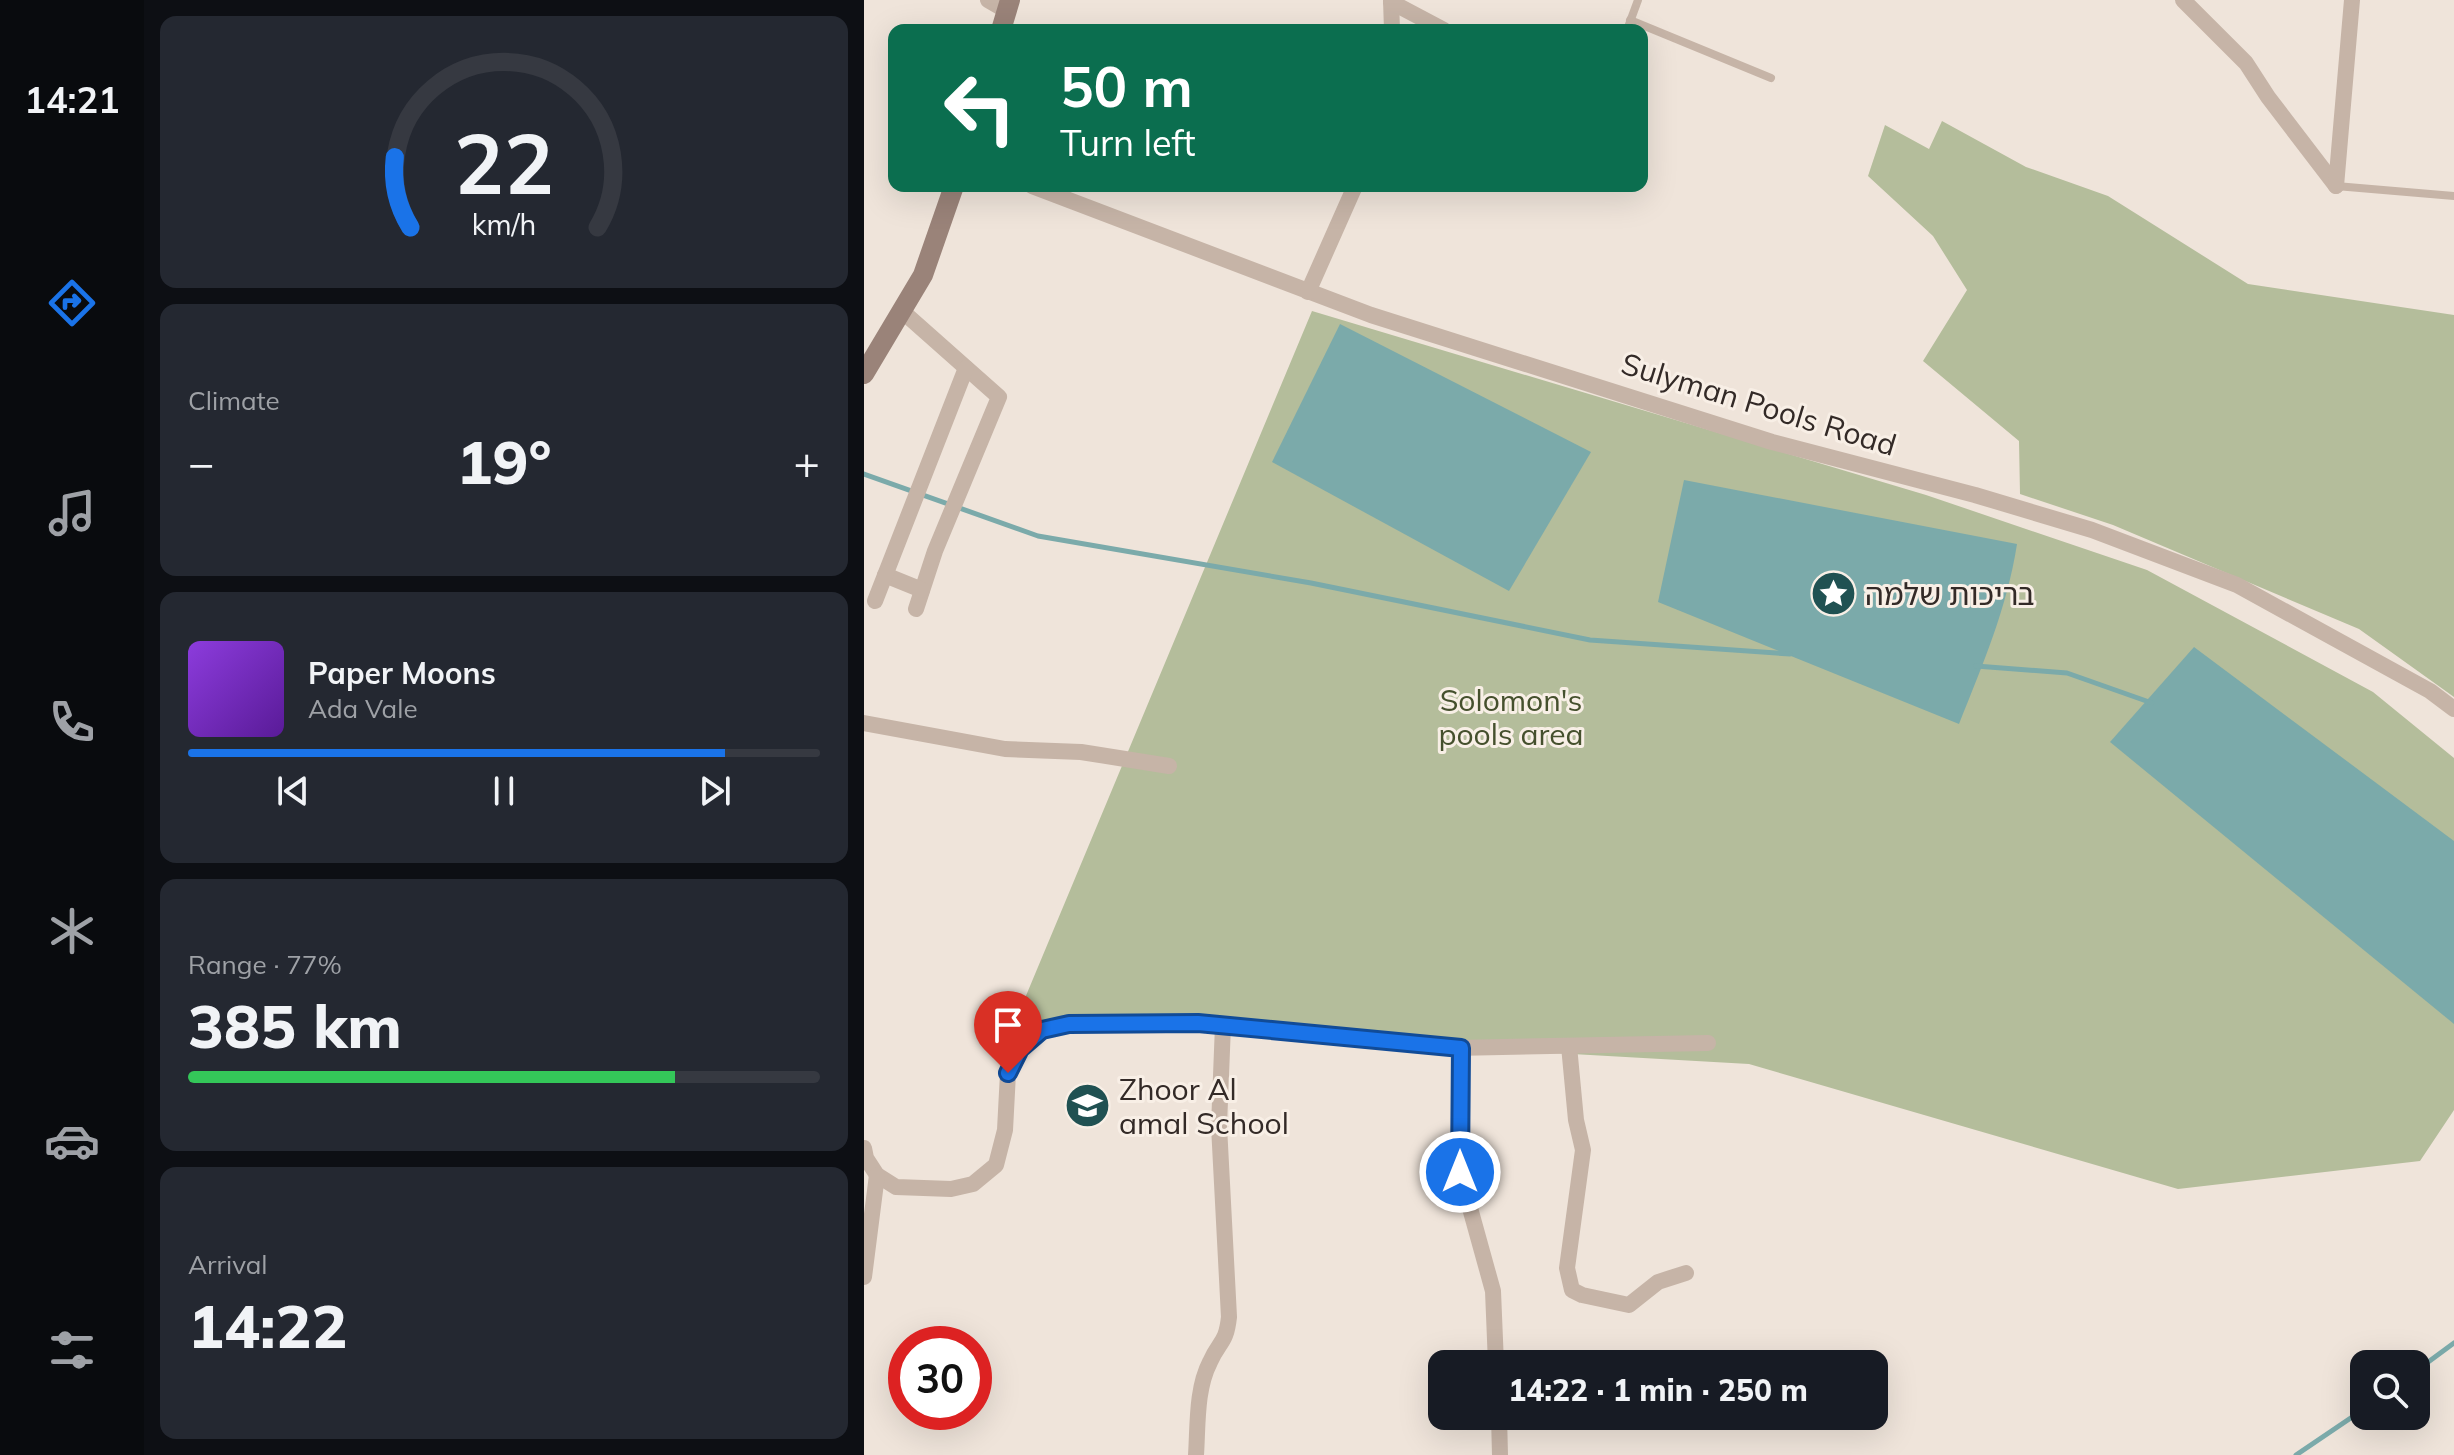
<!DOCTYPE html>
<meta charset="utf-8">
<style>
:root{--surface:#171b24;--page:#242831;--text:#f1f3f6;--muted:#9ea1a6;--line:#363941;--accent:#1a73e8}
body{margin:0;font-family:Mulish,"Noto Sans Hebrew",sans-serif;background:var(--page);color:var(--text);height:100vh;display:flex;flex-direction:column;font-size:30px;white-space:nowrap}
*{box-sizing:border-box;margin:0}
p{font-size:26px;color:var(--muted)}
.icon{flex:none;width:44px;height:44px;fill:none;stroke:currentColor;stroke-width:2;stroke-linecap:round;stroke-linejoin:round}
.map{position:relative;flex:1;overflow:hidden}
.details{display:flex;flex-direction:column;gap:16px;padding:16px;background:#0d0f14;width:720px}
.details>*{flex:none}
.guide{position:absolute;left:24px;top:24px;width:760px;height:168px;border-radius:16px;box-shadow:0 8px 32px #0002;background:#0b6e4f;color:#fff;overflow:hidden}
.controls{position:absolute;left:1486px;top:1350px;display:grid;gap:16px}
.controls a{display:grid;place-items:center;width:80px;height:80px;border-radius:16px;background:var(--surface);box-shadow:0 8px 32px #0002;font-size:40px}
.speed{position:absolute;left:24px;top:1326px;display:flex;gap:16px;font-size:40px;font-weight:700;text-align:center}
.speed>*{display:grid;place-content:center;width:104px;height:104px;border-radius:50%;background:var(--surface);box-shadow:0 8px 32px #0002;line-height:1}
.speed .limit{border:12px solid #d22;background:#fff;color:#111}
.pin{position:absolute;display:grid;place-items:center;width:68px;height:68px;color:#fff;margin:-82px -34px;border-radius:50% 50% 50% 0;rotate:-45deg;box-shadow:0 0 8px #0007}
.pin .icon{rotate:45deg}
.me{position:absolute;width:88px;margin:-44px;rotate:0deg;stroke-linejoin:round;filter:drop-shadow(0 0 6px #0008)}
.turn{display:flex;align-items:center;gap:28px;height:168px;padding:0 40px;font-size:36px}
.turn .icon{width:104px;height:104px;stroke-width:2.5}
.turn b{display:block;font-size:56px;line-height:68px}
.big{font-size:60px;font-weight:800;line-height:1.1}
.details .widget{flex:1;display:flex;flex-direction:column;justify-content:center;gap:12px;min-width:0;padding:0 28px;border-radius:16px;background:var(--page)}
.details .dial{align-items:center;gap:0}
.dial svg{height:208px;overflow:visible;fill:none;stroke:var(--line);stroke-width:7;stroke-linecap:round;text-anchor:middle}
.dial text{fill:var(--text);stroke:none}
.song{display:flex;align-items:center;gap:24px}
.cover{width:96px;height:96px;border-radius:12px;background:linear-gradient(135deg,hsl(270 70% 55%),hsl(270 70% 35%))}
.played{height:8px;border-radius:4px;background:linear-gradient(90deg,var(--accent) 85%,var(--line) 85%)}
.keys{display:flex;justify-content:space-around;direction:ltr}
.heat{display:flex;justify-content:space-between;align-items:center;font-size:44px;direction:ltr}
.charge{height:12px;border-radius:6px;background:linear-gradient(90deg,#34c759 77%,var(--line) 0)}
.trip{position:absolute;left:564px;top:1350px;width:460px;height:80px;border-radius:16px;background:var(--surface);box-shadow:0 8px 32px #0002;font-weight:800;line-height:80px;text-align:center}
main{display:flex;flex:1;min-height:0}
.menu{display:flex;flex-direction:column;width:144px;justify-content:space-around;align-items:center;background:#090b0e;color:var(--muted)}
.menu .icon{width:56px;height:56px}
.menu .selected{color:var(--accent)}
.menu b{font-size:36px;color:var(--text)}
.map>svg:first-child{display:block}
</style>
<main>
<nav class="menu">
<b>14:21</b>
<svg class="icon selected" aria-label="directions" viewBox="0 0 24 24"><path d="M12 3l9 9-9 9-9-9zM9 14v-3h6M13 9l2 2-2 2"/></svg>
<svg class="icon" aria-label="music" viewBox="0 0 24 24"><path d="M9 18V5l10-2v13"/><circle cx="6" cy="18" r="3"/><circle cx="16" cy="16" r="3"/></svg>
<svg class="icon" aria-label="phone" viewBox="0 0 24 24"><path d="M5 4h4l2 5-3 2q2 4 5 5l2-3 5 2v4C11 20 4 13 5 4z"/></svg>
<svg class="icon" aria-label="climate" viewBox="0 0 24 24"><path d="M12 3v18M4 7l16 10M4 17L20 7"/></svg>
<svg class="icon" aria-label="car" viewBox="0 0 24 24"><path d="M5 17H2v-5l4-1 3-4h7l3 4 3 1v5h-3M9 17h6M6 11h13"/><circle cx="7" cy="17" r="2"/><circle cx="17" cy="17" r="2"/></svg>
<svg class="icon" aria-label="filters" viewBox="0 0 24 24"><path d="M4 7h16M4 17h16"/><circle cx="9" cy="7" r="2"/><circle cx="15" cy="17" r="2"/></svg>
</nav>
<section class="details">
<div class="widget dial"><svg viewBox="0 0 100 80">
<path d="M14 69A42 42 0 1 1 86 69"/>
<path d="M14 69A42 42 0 0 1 8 42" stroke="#1a73e8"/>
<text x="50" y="56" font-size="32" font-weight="700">22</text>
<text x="50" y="72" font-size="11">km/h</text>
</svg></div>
<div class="widget"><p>Climate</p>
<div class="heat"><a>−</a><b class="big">19°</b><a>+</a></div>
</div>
<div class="widget">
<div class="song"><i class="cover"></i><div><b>Paper Moons</b><p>Ada Vale</p></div></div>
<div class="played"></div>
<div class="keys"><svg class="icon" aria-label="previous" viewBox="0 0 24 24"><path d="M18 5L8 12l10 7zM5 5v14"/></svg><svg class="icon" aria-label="pause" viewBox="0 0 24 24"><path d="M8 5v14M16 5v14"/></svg><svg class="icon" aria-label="next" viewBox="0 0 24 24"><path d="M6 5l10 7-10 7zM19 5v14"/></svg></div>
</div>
<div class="widget"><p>Range · 77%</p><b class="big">385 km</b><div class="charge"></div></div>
<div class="widget"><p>Arrival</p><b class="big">14:22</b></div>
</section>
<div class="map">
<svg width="1590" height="1455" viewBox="0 0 1590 1455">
<rect width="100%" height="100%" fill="#efe4da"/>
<g fill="#b4bd9b">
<path d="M1078,121L1162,167L1244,196L1384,284L1590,315V697L1495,629L1249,525L1156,494L1155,441L1059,361L1103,290L1069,236L1004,176L1021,125L1065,149Z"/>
<path d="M448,311L1062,495L1283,570L1509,692L1590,758V1110L1556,1161L1314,1189L885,1064L151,1022Z"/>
</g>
<g fill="#7baaaa">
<path d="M476,324L727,452L645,591L408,462Z"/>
<path d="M820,480L1153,544C1143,608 1119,664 1095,724L794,602Z"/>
<path d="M1330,647L1590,841V1024L1246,742Z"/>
</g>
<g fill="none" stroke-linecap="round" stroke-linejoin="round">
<g stroke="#7baaaa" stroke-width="5">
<path d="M0,474L174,536L447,583L726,640L926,654"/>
<path d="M1112,666L1203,673L1288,703"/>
<path d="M1552,1371L1590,1343"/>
<path d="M1432,1455L1500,1409"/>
</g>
<g stroke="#c6b4a7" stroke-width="8">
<path d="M766,20L907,78"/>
<path d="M763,30L774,0"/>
<path d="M1472,186L1590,196"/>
</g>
<g stroke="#c6b4a7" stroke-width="16">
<path d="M124,0L143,11"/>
<path d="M527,0L528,30"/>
<path d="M1319,0L1382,63L1404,97L1472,186"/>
<path d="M527,2L580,30"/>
<path d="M168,186L507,315L908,442L1111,495L1228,530L1373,585L1566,691L1590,709"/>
<path d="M1472,186L1488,0"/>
<path d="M444,292L491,186"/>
<path d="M38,311L135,397L71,551L52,609"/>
<path d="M21,575L58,590"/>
<path d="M11,601L102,368"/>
<path d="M0,723L141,749L217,752L305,766"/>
<path d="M705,1046L712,1120L719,1150L703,1268L708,1290L718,1295L765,1305L794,1282L822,1273"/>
<path d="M597,1048L596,1172L629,1291L632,1364"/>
<path d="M0,1148L2,1158L13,1175L32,1187L87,1189L109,1184L132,1165L141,1130L144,1073L156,1049L178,1030L205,1024L334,1023L590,1048L844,1043"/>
<path d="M0,1277L13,1175"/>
<path d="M635,1416L636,1455"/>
<path d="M332,1455C334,1425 332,1389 346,1362C356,1340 362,1344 365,1317L355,1126L359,1025"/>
</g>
<g stroke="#9a8379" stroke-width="20">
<path d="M137,30L146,0"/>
<path d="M0,374L59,275L90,186"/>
</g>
</g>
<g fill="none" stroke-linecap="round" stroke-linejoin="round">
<defs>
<path id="route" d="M144,1073L156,1049L178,1030L205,1024L334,1023L597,1048L596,1172"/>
</defs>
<use href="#route" stroke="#114b97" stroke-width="20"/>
<use href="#route" stroke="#1a73e8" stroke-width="14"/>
</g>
<defs>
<symbol id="sight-disc" viewBox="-11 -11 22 22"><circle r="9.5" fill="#205152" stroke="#f8efe6"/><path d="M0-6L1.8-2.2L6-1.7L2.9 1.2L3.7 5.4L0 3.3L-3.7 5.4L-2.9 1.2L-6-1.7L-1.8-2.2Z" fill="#fff"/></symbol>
<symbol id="school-disc" viewBox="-11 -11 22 22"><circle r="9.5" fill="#205152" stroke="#f8efe6"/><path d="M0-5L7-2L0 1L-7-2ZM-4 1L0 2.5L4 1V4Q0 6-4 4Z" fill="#fff"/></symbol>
</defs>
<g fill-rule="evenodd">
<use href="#sight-disc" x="944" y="568" width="51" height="51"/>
<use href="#school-disc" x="198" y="1080" width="51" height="51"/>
</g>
<g text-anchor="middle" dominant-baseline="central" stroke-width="6" stroke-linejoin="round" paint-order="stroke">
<g font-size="30" fill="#332a27" stroke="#f8efe6">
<text transform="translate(895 404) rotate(17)">Sulyman Pools Road</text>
</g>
<g font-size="30" fill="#332a27" stroke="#f8efe6" text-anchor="start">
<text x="1001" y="594">בריכות שלמה</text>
<text x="255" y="1089">Zhoor Al<tspan x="255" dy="34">amal School</tspan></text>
</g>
<g font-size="30" fill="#45502d" stroke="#f8efe6">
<text x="647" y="700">Solomon's<tspan x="647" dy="34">pools area</tspan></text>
</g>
</g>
</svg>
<div class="controls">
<a><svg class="icon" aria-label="search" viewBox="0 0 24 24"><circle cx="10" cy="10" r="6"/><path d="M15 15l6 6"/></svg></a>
</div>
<div class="speed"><div class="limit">30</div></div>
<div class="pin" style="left:144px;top:1073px;background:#d93025"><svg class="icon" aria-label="arrive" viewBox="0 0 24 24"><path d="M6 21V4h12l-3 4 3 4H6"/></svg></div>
<svg class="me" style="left:596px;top:1172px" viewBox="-20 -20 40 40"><circle r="17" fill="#1a73e8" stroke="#fff" stroke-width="3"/><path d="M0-11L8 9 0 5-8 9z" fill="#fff"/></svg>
<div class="trip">14:22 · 1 min · 250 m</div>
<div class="guide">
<div class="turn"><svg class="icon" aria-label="left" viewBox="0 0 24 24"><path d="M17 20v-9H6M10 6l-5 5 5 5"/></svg><div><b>50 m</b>Turn left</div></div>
</div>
</div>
</main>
